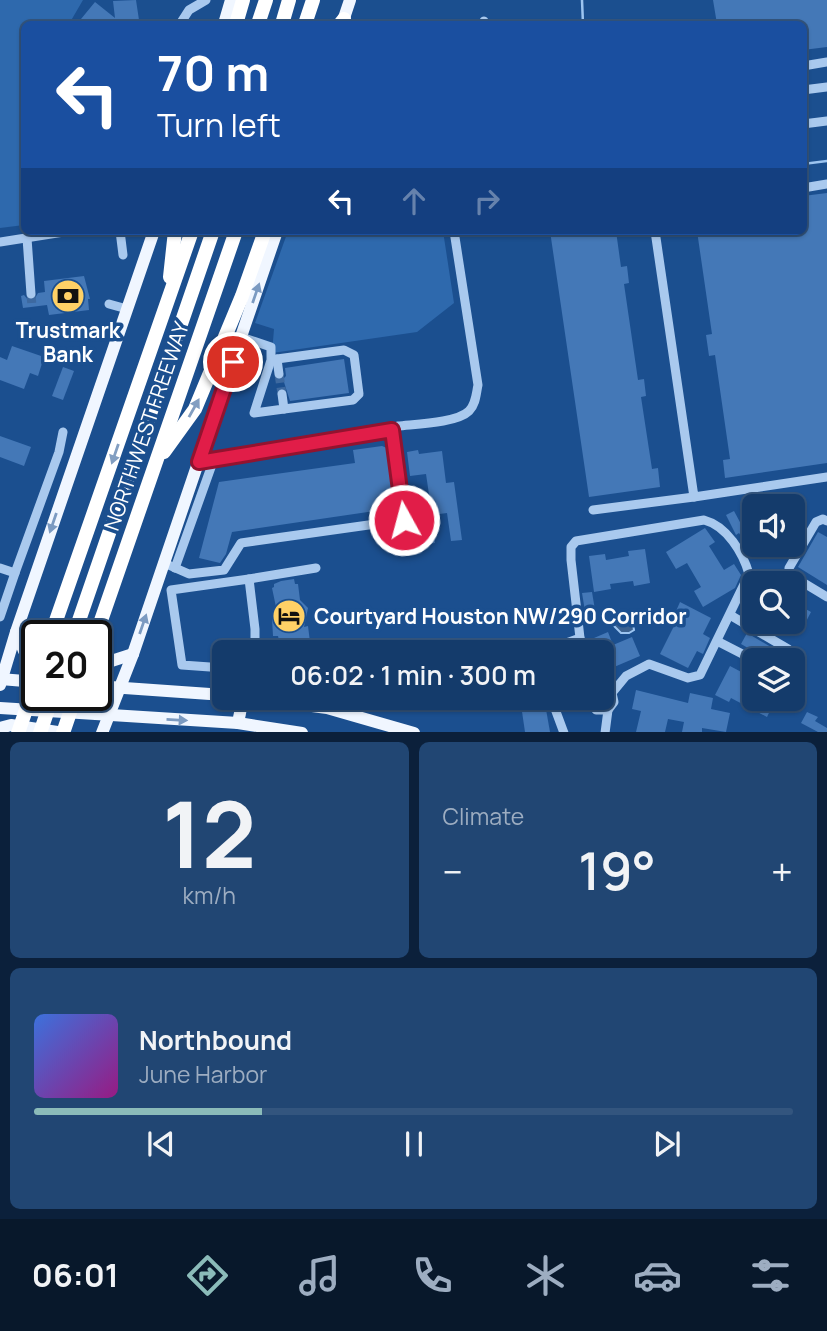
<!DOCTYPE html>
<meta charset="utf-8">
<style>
:root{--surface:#143b6b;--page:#214673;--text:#f1f3f6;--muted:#9dadc1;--line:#33557e;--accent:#8bbbb9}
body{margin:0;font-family:Manrope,sans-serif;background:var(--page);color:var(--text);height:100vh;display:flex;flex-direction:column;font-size:26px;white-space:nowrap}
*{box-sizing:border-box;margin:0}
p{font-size:23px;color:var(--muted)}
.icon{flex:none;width:38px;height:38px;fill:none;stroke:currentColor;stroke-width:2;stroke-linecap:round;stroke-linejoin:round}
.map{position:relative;height:732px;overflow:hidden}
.side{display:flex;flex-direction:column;gap:10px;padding:10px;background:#0b203b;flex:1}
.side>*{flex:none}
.guide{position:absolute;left:21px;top:21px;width:786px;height:214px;border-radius:10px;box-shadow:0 2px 5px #0004,0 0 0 2px var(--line);background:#1a4fa0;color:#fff;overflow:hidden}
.buttons{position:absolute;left:742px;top:494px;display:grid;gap:14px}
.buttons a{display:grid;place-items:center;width:63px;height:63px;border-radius:10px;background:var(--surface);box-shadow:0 2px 5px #0004,0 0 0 2px var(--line);font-size:35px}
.speed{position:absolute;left:21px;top:620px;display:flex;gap:14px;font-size:35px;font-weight:700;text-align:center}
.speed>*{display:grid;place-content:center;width:91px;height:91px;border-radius:50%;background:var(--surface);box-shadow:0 2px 5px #0004,0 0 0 2px var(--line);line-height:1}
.speed .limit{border:4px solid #111;border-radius:10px;background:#fff;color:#111}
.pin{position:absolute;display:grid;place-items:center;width:60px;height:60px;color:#fff;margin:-30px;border:4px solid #fff;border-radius:50%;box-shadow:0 2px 7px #0007}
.me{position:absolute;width:77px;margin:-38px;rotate:353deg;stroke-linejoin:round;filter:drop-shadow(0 0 5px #0008)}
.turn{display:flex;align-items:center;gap:24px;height:147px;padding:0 21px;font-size:32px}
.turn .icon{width:91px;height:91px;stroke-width:2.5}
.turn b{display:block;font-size:49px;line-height:60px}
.lanes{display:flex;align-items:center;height:66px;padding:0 21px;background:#0003;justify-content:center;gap:35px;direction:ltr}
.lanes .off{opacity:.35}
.big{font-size:52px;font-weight:600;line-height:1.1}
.side .tile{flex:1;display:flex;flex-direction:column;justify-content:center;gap:10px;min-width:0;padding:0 24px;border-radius:10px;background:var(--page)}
.side .dial{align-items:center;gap:0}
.dial b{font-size:91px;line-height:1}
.song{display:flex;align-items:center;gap:21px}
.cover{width:84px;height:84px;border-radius:10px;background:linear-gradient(135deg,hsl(220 70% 55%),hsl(310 70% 35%))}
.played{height:7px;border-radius:4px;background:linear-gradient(90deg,var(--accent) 30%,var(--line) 30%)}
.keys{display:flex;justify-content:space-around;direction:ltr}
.heat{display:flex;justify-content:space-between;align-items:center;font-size:38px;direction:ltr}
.side .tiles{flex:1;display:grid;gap:10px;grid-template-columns:1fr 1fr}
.tile:last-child{grid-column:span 2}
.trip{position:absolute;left:212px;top:640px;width:402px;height:70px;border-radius:10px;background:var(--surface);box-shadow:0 2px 5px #0004,0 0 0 2px var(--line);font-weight:600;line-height:70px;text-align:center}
.dock{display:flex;height:112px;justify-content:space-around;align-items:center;background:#08182b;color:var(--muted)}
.dock .icon{width:49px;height:49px}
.dock .active{color:var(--accent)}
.dock b{font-size:32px;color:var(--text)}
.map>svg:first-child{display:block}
</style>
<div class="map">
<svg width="827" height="733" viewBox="0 0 827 733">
<rect width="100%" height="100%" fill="#1b4f8f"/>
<g fill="#2e69ad">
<path d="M0,0H89H83L69,24H24V225L0,228Z"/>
<path d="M288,231H443L454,303L417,332L272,353L274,329L255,323Z"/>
</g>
<path fill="#3c6290" stroke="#9cc4f0" stroke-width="2" d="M617,618L633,624L634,630L629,633H621L612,624Z"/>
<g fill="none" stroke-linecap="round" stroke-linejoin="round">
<g stroke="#9cc4f0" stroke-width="2.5">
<path d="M582,0L583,24"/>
<path d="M803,164L827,161"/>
</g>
</g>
<g fill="#4478b7">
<path d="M136,0L139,20L107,24H88L81,19L95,2L115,18L113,1Z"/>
<path d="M713,0H827V47L803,50V24H717Z"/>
<path d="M827,193V463L725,478L723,460L730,459L715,355L709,356L706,335L712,334L697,231H803V196Z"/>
<path d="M550,231H616L621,267L627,266L629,283L624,284L638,380L644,379L646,396L641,397L652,469L658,468L660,487L589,497Z"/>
<path d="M84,276L90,299H88L89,310L49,315L47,305L23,308L21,296L24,295L29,301L34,300L38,293L45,292L44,281Z"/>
<path d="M12,346L44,357L38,376L30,373L24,389L0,380V357L7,360Z"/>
<path d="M344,359L349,393L290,401L283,379L286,376L285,368Z"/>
<path d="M63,367L74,371L63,400L52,396Z"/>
<path d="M0,436L31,447L24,466L0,457Z"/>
<path d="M382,446L387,448L395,508L232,532L226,554L220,563L199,558L219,482L355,463L353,450Z"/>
<path d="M418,450L419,454L442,451L446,483L454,482L462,540L451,541L447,513L432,515L426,474L410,476L407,452Z"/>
<path d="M734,511L741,524L754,516V542L748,547L739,533L736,535L726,515Z"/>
<path d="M433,525L435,543L417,545L415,528Z"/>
<path d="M705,528L715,542L709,546L724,570L734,564L741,575L735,588L703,607L694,591L701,587L687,563L676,569L666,552Z"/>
<path d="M818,532L827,537V585L798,567Z"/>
<path d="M645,549L650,583L634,586L633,581L610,584L611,589L594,592L589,556L605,554L606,560L629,556L628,551Z"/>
<path d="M294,579L295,584H298L300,600L308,608L304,627L308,626L310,642H314L316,653H282L278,636H273L272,619L276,607L272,588L274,587V584L281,581Z"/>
<path d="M592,592L596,616L586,617L582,593Z"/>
<path d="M680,602L711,618L703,634L710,638L703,654L697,651L688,668L660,654L677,620L673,618Z"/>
<path d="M793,602L811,612L799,635L775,621H793Z"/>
<path d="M608,632L613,645L632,637L640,656L607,670L602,653H600L594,638Z"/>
<path d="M747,633L783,654L781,660H769L741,644Z"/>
<path d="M730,666L747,675L754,667V698H776L767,717L731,698L729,702L715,695Z"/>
<path d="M636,690L688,703L690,693L713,698L711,709L730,713L726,732L702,728V732H682L684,722L668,719L665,732H636L641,711L632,709Z"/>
<path d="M520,698H544L550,732H525Z"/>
<path d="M807,712L818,717L815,721L827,728V732H818L801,723Z"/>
</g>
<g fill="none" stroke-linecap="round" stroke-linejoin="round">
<g stroke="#3d69a0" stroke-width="9" stroke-dasharray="9 4.5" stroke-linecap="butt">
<path d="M31,294L32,307"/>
<path d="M279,374L282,394"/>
</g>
<g stroke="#a9c9ee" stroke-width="9">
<path d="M484,21L485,24"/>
<path d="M180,24L189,10L206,0"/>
<path d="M803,66L827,62"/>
<path d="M803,90L827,87"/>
<path d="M803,124L827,121"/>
<path d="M803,188L827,184"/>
<path d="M120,231L123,255"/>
<path d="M655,231L694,497L827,477"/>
<path d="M27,238L31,294"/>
<path d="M0,242L70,231"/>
<path d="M109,304L127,309"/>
<path d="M241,337L271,347V360L254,413L284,409L282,394"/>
<path d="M277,359L344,350L354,355L359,394L353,400L284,409"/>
<path d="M273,360L277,359L279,374"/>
<path d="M199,462L392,430L398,426C415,424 457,423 469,411C476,404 476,394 478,385L454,231"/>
<path d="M593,510L694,497"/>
<path d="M827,521L823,519L816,522L789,568V574L827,597"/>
<path d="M164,563L189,574L224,570L241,543L404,520L392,430"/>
<path d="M0,568L15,573L59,452L63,432"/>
<path d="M175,568L214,459"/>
<path d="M249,579L316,568"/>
<path d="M730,615L788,649L797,662L793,673"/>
<path d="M0,617L15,573"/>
<path d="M580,638L581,653"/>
<path d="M717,641L754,660"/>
<path d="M539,653L580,638L571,560V547L576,541L704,520C727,526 743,553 749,574L700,675L688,678L649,664L626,676L612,693L614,702L608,710H596L591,703V698"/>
<path d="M224,668L182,665L171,590L249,579L255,629V653"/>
<path d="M602,688L612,693"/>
<path d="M551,698L564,733"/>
<path d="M605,733L608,710"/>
</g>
<g stroke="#f0f6ff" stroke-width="12">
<path d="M224,24L231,0"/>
<path d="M342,24L350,0"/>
<path d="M16,632L24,651L37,660"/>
<path d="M96,666L133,654"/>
<path d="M0,679L37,682"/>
<path d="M0,685L16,632L154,231"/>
<path d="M96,686L224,695"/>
<path d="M252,698L327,708L414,733"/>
<path d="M0,708L238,723L302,733"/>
<path d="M238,723L243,698"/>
<path d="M0,728L11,725L64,733"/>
<path d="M102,733L133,654L277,231"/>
</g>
<g stroke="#fff" stroke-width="14">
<path d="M236,24L243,0"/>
<path d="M258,24L266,0"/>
<path d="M282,24L289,0"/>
<path d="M305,24L313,0"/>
<path d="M340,24L344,19"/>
<path d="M170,277L175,231"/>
<path d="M164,452L195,409L242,296L265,231"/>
<path d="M51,635L192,231"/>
<path d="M74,635L213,231"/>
<path d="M96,635L236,231"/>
</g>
<g stroke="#fff" stroke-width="14">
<path d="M18,733L37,678"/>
<path d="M40,733L53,695"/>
<path d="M63,733L76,695"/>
</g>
</g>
<defs><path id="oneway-solid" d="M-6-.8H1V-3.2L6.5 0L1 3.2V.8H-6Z" transform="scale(1.75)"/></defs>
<g fill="#7b9ac1">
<use href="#oneway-solid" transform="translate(256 293) rotate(-71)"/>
<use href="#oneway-solid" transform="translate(53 523) rotate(109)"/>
<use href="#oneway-solid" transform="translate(143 624) rotate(-71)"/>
<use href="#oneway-solid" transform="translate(177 720) rotate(3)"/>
</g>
<g fill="#829ec1">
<use href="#oneway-solid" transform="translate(194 408) rotate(-61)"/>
<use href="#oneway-solid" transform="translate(115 454) rotate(109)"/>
</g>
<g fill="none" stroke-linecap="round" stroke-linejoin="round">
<defs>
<path id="route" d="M233,362L199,462L392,430L404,520"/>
</defs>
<use href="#route" stroke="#92132f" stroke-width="18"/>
<use href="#route" stroke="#e11d48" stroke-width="12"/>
</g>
<defs>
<symbol id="bank-disc" viewBox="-11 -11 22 22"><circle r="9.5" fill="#ffd166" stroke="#1b4f8f"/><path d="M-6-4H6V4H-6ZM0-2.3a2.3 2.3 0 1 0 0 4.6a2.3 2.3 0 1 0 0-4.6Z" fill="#111"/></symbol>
<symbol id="hotel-disc" viewBox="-11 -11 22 22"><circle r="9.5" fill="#ffd166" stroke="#1b4f8f"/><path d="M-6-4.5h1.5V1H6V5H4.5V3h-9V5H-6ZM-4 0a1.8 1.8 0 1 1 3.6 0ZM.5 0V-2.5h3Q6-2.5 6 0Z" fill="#111"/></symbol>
</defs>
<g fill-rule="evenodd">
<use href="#bank-disc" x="49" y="277" width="38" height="38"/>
<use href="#hotel-disc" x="270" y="597" width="38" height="38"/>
</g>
<g text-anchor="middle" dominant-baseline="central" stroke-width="7" stroke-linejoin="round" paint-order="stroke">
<g font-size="21" font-weight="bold" fill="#fff" stroke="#1b4f8f">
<text x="68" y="330">Trustmark<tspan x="68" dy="24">Bank</tspan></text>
<text x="314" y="616" text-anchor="start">Courtyard Houston NW/290 Corridor</text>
</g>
<g font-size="21" fill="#fff" stroke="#1b4f8f">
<text transform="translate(146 426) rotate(-71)">NORTHWEST FREEWAY</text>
</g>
</g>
</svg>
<div class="buttons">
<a><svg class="icon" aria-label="sound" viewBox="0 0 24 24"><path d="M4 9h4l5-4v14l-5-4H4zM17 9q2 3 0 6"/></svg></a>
<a><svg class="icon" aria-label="search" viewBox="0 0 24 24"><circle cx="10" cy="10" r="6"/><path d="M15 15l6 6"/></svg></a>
<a><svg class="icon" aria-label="layers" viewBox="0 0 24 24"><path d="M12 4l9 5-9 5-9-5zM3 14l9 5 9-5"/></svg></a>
</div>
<div class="speed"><div class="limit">20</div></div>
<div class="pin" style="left:233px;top:362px;background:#d93025"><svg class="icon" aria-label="arrive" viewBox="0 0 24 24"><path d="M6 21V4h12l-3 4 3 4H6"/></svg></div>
<svg class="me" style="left:404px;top:520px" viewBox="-20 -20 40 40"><circle r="17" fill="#e11d48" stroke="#fff" stroke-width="3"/><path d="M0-11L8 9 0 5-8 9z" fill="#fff"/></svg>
<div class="trip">06:02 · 1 min · 300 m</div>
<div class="guide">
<div class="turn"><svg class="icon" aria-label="left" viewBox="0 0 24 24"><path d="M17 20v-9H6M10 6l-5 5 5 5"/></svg><div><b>70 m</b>Turn left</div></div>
<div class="lanes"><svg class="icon" aria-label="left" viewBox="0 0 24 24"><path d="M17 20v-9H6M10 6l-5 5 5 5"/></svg><svg class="icon off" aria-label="ahead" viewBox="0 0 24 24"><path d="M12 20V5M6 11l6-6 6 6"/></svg><svg class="icon off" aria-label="right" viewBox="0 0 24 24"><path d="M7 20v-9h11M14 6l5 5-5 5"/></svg></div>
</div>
</div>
<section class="side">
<div class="tiles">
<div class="tile dial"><b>12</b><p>km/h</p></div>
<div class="tile"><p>Climate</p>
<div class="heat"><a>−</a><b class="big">19°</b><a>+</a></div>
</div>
<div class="tile">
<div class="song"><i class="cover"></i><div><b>Northbound</b><p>June Harbor</p></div></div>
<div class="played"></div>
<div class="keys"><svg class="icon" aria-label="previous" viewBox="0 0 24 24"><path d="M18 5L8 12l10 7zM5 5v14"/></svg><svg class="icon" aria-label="pause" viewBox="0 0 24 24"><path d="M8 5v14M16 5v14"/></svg><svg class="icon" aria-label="next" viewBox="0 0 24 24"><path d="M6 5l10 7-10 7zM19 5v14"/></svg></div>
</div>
</div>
</section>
<nav class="dock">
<b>06:01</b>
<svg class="icon active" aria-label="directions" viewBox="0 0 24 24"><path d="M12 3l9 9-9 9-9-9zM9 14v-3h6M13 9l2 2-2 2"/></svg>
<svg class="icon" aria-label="music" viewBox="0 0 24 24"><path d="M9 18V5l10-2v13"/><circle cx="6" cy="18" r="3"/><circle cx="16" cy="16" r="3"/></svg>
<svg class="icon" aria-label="phone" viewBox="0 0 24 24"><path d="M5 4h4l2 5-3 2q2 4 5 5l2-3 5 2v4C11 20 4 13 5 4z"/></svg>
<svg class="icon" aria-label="climate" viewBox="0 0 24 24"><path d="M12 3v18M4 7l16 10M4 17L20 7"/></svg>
<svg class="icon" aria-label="car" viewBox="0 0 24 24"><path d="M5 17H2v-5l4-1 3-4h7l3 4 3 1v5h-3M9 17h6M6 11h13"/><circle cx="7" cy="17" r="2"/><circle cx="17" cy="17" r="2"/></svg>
<svg class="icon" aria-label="filters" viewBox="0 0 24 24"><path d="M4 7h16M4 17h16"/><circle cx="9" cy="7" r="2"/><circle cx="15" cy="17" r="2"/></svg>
</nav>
